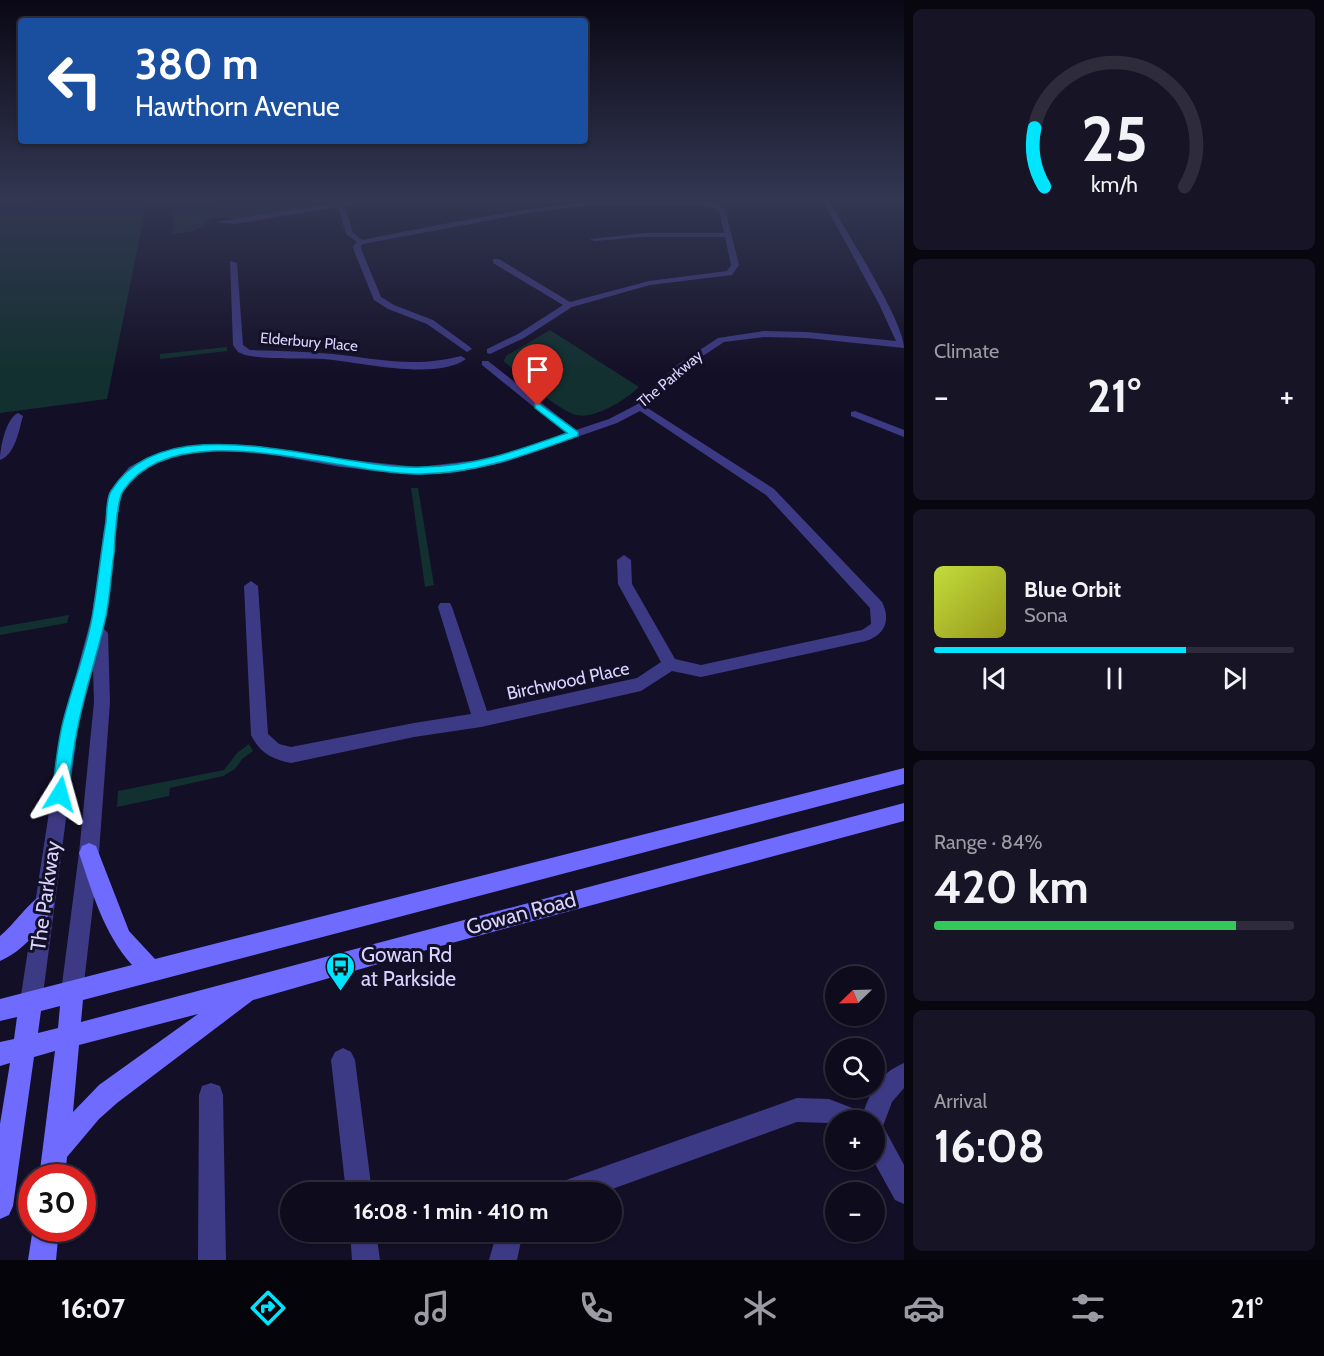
<!DOCTYPE html>
<meta charset="utf-8">
<style>
:root{--surface:#0e0b1c;--page:#171425;--text:#f1f3f6;--muted:#9b9ba3;--line:#2e2b3b;--accent:#00e5ff}
body{margin:0;font-family:Cabin,sans-serif;background:var(--page);color:var(--text);height:100vh;display:flex;flex-direction:column;font-size:22px;white-space:nowrap}
*{box-sizing:border-box;margin:0}
p{font-size:20px;color:var(--muted)}
.icon{flex:none;width:33px;height:33px;fill:none;stroke:currentColor;stroke-width:2;stroke-linecap:round;stroke-linejoin:round}
.map{position:relative;flex:1;overflow:hidden}
.side{display:flex;flex-direction:column;gap:9px;padding:9px;background:#08060f;width:420px}
.side>*{flex:none}
.guide{position:absolute;left:18px;top:18px;width:570px;height:126px;border-radius:6px;box-shadow:0 2px 4px #0004,0 0 0 2px var(--line);background:#1a4fa0;color:#fff;overflow:hidden}
.needle{width:39px;rotate:247deg}
.buttons{position:absolute;left:825px;top:966px;display:grid;gap:12px}
.buttons a{display:grid;place-items:center;width:60px;height:60px;border-radius:50%;background:var(--surface);box-shadow:0 2px 4px #0004,0 0 0 2px var(--line);font-size:30px}
.speed{position:absolute;left:18px;top:1164px;display:flex;gap:12px;font-size:30px;font-weight:700;text-align:center}
.speed>*{display:grid;place-content:center;width:78px;height:78px;border-radius:50%;background:var(--surface);box-shadow:0 2px 4px #0004,0 0 0 2px var(--line);line-height:1}
.speed .limit{border:9px solid #d22;background:#fff;color:#111}
.pin{position:absolute;display:grid;place-items:center;width:51px;height:51px;color:#fff;margin:-62px -26px;border-radius:50% 50% 50% 0;rotate:-45deg;box-shadow:0 0 6px #0007}
.pin .icon{rotate:45deg}
.me{position:absolute;width:66px;margin:-33px;rotate:8deg;stroke-linejoin:round;filter:drop-shadow(0 0 4px #0008)}
.turn{display:flex;align-items:center;gap:21px;height:126px;padding:0 18px;font-size:27px}
.turn .icon{width:78px;height:78px;stroke-width:2.5}
.turn b{display:block;font-size:42px;line-height:51px}
.big{font-size:45px;font-weight:700;line-height:1.1}
.side .card{flex:1;display:flex;flex-direction:column;justify-content:center;gap:9px;min-width:0;padding:0 21px;border-radius:9px;background:var(--page)}
.side .dial{align-items:center;gap:0}
.dial svg{height:156px;overflow:visible;fill:none;stroke:var(--line);stroke-width:7;stroke-linecap:round;text-anchor:middle}
.dial text{fill:var(--text);stroke:none}
.song{display:flex;align-items:center;gap:18px}
.cover{width:72px;height:72px;border-radius:9px;background:linear-gradient(135deg,hsl(70 70% 55%),hsl(60 70% 35%))}
.played{height:6px;border-radius:3px;background:linear-gradient(90deg,var(--accent) 70%,var(--line) 70%)}
.keys{display:flex;justify-content:space-around;direction:ltr}
.heat{display:flex;justify-content:space-between;align-items:center;font-size:33px;direction:ltr}
.charge{height:9px;border-radius:4px;background:linear-gradient(90deg,#34c759 84%,var(--line) 0)}
.trip{position:absolute;left:280px;top:1182px;width:342px;height:60px;border-radius:30px;background:var(--surface);box-shadow:0 2px 4px #0004,0 0 0 2px var(--line);font-weight:700;line-height:60px;text-align:center}
.tab-bar{display:flex;height:96px;justify-content:space-around;align-items:center;background:#06040b;color:var(--muted)}
.tab-bar .icon{width:42px;height:42px}
.tab-bar .selected{color:var(--accent)}
.tab-bar b{font-size:27px;color:var(--text)}
main{display:flex;flex:1;min-height:0}
.map>svg:first-child{display:block}
</style>
<main>
<div class="map">
<svg width="904" height="1260" viewBox="0 0 904 1260">
<rect width="100%" height="100%" fill="#130f26"/>
<g fill="#12302f">
<path d="M266,199H359L240,219L216,217L206,221L203,226L193,231L172,234L174,212Z"/>
<path d="M147,202L107,399L0,413V207Z"/>
<path d="M550,330L639,387C627,399 594,420 576,415C556,409 520,376 504,361L506,356Z"/>
<path d="M227,347V351L160,359V354Z"/>
<path d="M411,488H418L434,585L425,587Z"/>
<path d="M69,615L67,623L0,635V627Z"/>
<path d="M249,744L253,751L242,759L235,769L223,776L170,788L169,796L117,807L118,791L224,770L237,753Z"/>
</g>
<g fill="none" stroke-linecap="round" stroke-linejoin="round">
<g fill="#3d3a85" fill-rule="evenodd">
<path d="M361,199H376L345,206L353,233L362,240C478,218 595,190 713,202L725,209L739,265L732,275L650,285L572,307L524,338L490,354L487,353V349L518,334L563,305L493,263V259H499L570,302L649,281L727,271L731,265L725,237H644L594,241L590,239L644,233H724L719,210L703,205H591L528,213L363,244L361,246L362,251L381,297L394,305L433,320L470,347L472,349L467,352L427,324L388,309L374,300L354,251L353,246L357,242L346,234L338,207L234,224L215,222Z"/>
<path d="M822,199H828C844,228 904,321 904,348L807,338L764,337L724,342L683,369L646,407L774,489L882,602C891,620 885,635 866,641L701,677L672,671L641,691L481,727L414,737L291,763C272,759 260,753 251,735L244,586L251,581L258,586L268,734L279,744L291,747L414,723L471,714L438,607L440,603H450L452,607L487,711L637,678L661,662L618,584L617,560L624,555L631,560L632,584L675,659L701,665L862,630L871,624L870,608L766,495L640,411L617,423L502,463L457,472L419,475L340,467L251,451L209,450L180,453L161,459L137,473L121,494L103,628L108,633L110,702L99,853L83,992L80,1000L72,1003L64,1000L61,992L79,853L94,702L93,668L78,727L42,1002L39,1010L31,1013L23,1010L20,1002L62,727L92,615L109,493L129,467L153,455L175,448L209,444L251,445L340,459L419,467L496,458L566,433L482,365V361H488L576,430L609,419L636,405L677,365L718,338L764,331L807,332L896,341L879,304Z"/>
<path d="M230,261L237,263L243,345L250,350C277,351 305,351 333,354C379,359 415,368 461,356L466,359C435,381 360,362 324,359C298,358 270,360 245,355L238,352L233,345Z"/>
<path d="M855,411L904,430V437L851,416V412Z"/>
<path d="M18,413L23,416C19,430 15,455 0,460C0,448 6,418 18,413Z"/>
<path d="M343,1048L351,1052L355,1060L372,1192H346L331,1060L335,1052Z"/>
<path d="M904,1063V1088L892,1102L883,1126L904,1165V1204L895,1200L873,1160L874,1120H836V1126L829,1123L797,1122L604,1192H556L560,1183L569,1179L797,1098L829,1099L860,1111L862,1116C871,1091 878,1074 904,1063Z"/>
<path d="M211,1083L220,1086L223,1095L226,1260H198L199,1095L202,1086Z"/>
<path d="M350,1232H376L380,1260H352Z"/>
<path d="M497,1232H523L517,1260H489Z"/>
</g>
<g fill="#6f6bff" fill-rule="evenodd">
<path d="M904,768V784L83,1000L81,1022L904,803V821L437,947L253,1000L117,1103L99,1119L67,1157L65,1178H39L55,1051L34,1057L13,1206L9,1215L0,1219V1124L10,1063L0,1066V1042L14,1039L17,1017L0,1021V999L132,965C103,932 93,894 79,853L82,846L89,843L96,846L129,931L155,959ZM60,1006L58,1028L38,1033L41,1011ZM198,1014L99,1085L73,1112L79,1045Z"/>
<path d="M44,894L51,897L54,904C45,926 22,952 0,961V936C14,925 30,900 44,894Z"/>
<path d="M33,1228H59L56,1260H28Z"/>
</g>
</g>
<linearGradient id="sky" x2="0" y2="1"><stop stop-color="#0a0815"/><stop offset="0.53" stop-color="#333752"/><stop offset="1" stop-color="#333752" stop-opacity="0"/></linearGradient>
<rect width="904" height="375" fill="url(#sky)"/>
<path fill="#00e5ff" stroke="#0095a6" stroke-width="1.5" d="M538,403L578,432V436C526,455 476,474 420,474C340,475 176,411 123,491C116,502 115,539 114,553C111,574 110,596 106,616C98,653 85,689 78,726C73,748 71,771 68,794L66,799L60,801L54,799L52,794C55,771 57,748 62,726C71,688 87,651 93,612C98,582 101,552 106,522C107,513 106,499 111,491C167,400 337,471 422,467C476,466 516,451 567,433L535,408V404Z"/>
<defs>
<symbol id="bus-pin" viewBox="-11 -11 22 30"><path d="M0 17L-7.5 6A9.5 9.5 0 1 1 7.5 6Z" fill="#00e5ff" stroke="#130f26"/><path d="M-5-6H5V4H4V6H2V4H-2V6H-4V4H-5ZM-3.5-4V0h7V-4ZM-3.5 1.2v1.5H-2V1.2ZM2 1.2v1.5H3.5V1.2Z" fill="#111"/></symbol>
</defs>
<g fill-rule="evenodd">
<use href="#bus-pin" x="324" y="950" width="33" height="45"/>
</g>
<g text-anchor="middle" dominant-baseline="central" stroke-width="6" stroke-linejoin="round" paint-order="stroke">
<g font-size="15" fill="#d9d4ff" stroke="#130f26">
<text transform="translate(309 342) rotate(5)">Elderbury Place</text>
<text transform="translate(670 379) rotate(-40)">The Parkway</text>
</g>
<g font-size="18" fill="#d9d4ff" stroke="#130f26">
<text transform="translate(568 681) rotate(-12)">Birchwood Place</text>
</g>
<g font-size="21" fill="#d9d4ff" stroke="#130f26">
<text transform="translate(45 896) rotate(-82)">The Parkway</text>
<text transform="translate(521 913) rotate(-15)">Gowan Road</text>
</g>
<g font-size="21" fill="#d9d4ff" stroke="#130f26" text-anchor="start">
<text x="361" y="954">Gowan Rd<tspan x="361" dy="24">at Parkside</tspan></text>
</g>
</g>
</svg>
<div class="buttons">
<a><svg class="needle" viewBox="-14 -14 28 28"><path d="M0-13l5 13h-10z" fill="#e53935"/><path d="M0 13l5-13h-10z" fill="#9b9ba3"/></svg></a>
<a><svg class="icon" aria-label="search" viewBox="0 0 24 24"><circle cx="10" cy="10" r="6"/><path d="M15 15l6 6"/></svg></a>
<a>+</a>
<a>−</a>
</div>
<div class="speed"><div class="limit">30</div></div>
<div class="pin" style="left:538px;top:406px;background:#d93025"><svg class="icon" aria-label="arrive" viewBox="0 0 24 24"><path d="M6 21V4h12l-3 4 3 4H6"/></svg></div>
<svg class="me" style="left:60px;top:794px" viewBox="-20 -20 40 40"><path d="M0-17L14 15 0 8-14 15z" fill="#00e5ff" stroke="#fff" stroke-width="4"/></svg>
<div class="trip">16:08 · 1 min · 410 m</div>
<div class="guide">
<div class="turn"><svg class="icon" aria-label="left" viewBox="0 0 24 24"><path d="M17 20v-9H6M10 6l-5 5 5 5"/></svg><div><b>380 m</b>Hawthorn Avenue</div></div>
</div>
</div>
<section class="side">
<div class="card dial"><svg viewBox="0 0 100 80">
<path d="M14 69A42 42 0 1 1 86 69"/>
<path d="M14 69A42 42 0 0 1 9 39" stroke="#00e5ff"/>
<text x="50" y="56" font-size="32" font-weight="700">25</text>
<text x="50" y="72" font-size="11">km/h</text>
</svg></div>
<div class="card"><p>Climate</p>
<div class="heat"><a>−</a><b class="big">21°</b><a>+</a></div>
</div>
<div class="card">
<div class="song"><i class="cover"></i><div><b>Blue Orbit</b><p>Sona</p></div></div>
<div class="played"></div>
<div class="keys"><svg class="icon" aria-label="previous" viewBox="0 0 24 24"><path d="M18 5L8 12l10 7zM5 5v14"/></svg><svg class="icon" aria-label="pause" viewBox="0 0 24 24"><path d="M8 5v14M16 5v14"/></svg><svg class="icon" aria-label="next" viewBox="0 0 24 24"><path d="M6 5l10 7-10 7zM19 5v14"/></svg></div>
</div>
<div class="card"><p>Range · 84%</p><b class="big">420 km</b><div class="charge"></div></div>
<div class="card"><p>Arrival</p><b class="big">16:08</b></div>
</section>
</main>
<nav class="tab-bar">
<b>16:07</b>
<svg class="icon selected" aria-label="directions" viewBox="0 0 24 24"><path d="M12 3l9 9-9 9-9-9zM9 14v-3h6M13 9l2 2-2 2"/></svg>
<svg class="icon" aria-label="music" viewBox="0 0 24 24"><path d="M9 18V5l10-2v13"/><circle cx="6" cy="18" r="3"/><circle cx="16" cy="16" r="3"/></svg>
<svg class="icon" aria-label="phone" viewBox="0 0 24 24"><path d="M5 4h4l2 5-3 2q2 4 5 5l2-3 5 2v4C11 20 4 13 5 4z"/></svg>
<svg class="icon" aria-label="climate" viewBox="0 0 24 24"><path d="M12 3v18M4 7l16 10M4 17L20 7"/></svg>
<svg class="icon" aria-label="car" viewBox="0 0 24 24"><path d="M5 17H2v-5l4-1 3-4h7l3 4 3 1v5h-3M9 17h6M6 11h13"/><circle cx="7" cy="17" r="2"/><circle cx="17" cy="17" r="2"/></svg>
<svg class="icon" aria-label="filters" viewBox="0 0 24 24"><path d="M4 7h16M4 17h16"/><circle cx="9" cy="7" r="2"/><circle cx="15" cy="17" r="2"/></svg>
<b>21°</b>
</nav>
